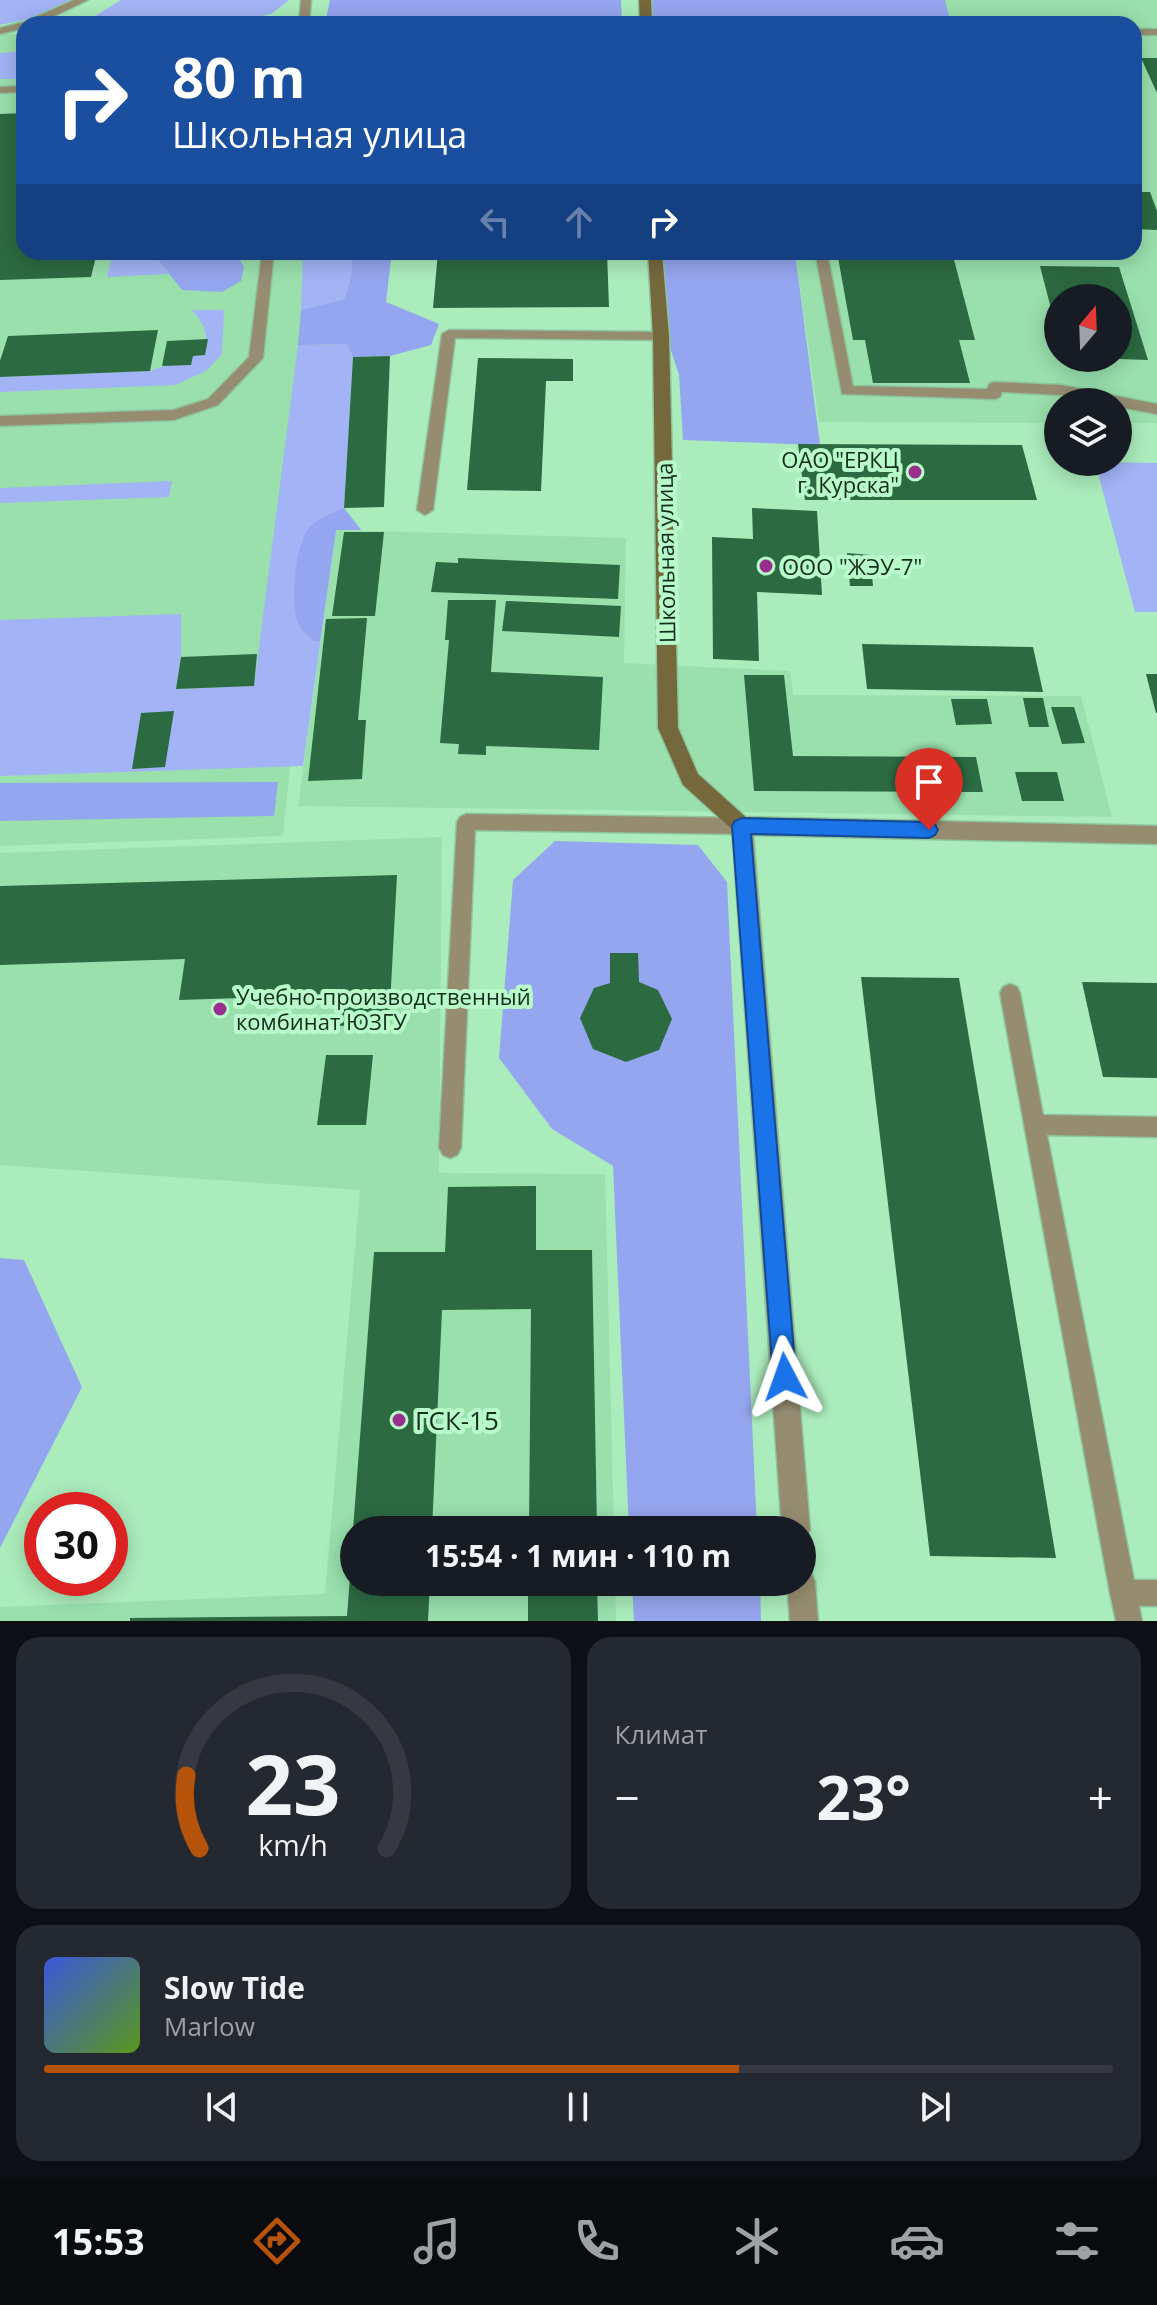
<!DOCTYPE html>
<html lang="ru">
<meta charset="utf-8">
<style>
:root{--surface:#171b24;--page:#242831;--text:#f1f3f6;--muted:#9ea1a6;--line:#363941;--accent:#b45309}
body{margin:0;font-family:"Open Sans",sans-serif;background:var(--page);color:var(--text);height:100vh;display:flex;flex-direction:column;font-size:30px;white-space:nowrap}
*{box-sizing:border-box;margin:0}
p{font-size:26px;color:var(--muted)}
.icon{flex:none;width:44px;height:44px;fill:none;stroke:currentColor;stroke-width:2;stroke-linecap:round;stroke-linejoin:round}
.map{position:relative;height:1621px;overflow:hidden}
.details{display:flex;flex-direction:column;gap:16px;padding:16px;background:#0d0f14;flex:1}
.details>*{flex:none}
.banner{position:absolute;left:16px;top:16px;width:1126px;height:244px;border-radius:24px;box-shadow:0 4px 20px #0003;background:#1a4fa0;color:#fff;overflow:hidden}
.needle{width:52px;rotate:19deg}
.tools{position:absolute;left:1044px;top:284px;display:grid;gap:16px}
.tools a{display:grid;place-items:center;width:88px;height:88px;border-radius:50%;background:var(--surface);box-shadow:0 4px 20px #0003;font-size:40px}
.speed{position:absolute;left:24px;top:1492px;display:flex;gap:16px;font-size:40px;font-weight:700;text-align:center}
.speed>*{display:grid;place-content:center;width:104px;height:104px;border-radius:50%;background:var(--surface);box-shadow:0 4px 20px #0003;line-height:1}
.speed .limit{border:12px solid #d22;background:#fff;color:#111}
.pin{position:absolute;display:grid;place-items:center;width:68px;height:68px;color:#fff;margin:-82px -34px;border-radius:50% 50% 50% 0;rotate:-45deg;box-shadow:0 0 8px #0007}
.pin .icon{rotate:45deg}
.me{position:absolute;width:88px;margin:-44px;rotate:356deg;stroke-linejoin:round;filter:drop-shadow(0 0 6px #0008)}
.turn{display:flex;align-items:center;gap:28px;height:168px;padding:0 24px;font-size:36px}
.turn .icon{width:104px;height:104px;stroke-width:2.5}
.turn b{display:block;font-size:56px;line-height:68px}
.lanes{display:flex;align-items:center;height:76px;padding:0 24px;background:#0003;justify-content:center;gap:40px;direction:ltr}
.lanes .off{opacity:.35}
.big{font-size:60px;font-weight:700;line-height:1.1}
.details .card{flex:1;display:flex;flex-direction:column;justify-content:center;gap:12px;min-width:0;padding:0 28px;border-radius:24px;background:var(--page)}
.details .dial{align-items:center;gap:0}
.dial svg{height:208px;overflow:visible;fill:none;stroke:var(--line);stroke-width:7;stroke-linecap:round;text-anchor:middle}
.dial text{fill:var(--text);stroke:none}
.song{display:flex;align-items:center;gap:24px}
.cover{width:96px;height:96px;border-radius:12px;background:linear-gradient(135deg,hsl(230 70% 55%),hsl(90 70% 35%))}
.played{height:8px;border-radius:4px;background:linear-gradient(90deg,var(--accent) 65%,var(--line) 65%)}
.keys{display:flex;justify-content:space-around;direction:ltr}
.heat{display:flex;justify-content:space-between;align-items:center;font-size:44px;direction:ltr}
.details .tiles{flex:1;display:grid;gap:16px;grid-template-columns:1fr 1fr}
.card:last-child{grid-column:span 2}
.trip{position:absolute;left:340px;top:1516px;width:476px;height:80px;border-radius:40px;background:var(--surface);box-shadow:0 4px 20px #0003;font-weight:700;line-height:80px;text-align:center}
.tabs{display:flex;height:128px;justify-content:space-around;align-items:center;background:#090b0e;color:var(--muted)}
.tabs .icon{width:56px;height:56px}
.tabs .active{color:var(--accent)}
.tabs b{font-size:36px;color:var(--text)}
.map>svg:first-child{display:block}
</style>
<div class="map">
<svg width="1157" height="1621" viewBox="0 0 1157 1621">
<rect width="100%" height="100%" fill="#abecbc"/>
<g fill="#99e0ad" fill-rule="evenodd">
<path d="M945,0H1157V423H1118V402H1058V423L819,422L795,252H1134V24H951ZM1058,298H1118V358H1058Z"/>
<path d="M0,34H24V252H343L283,836L0,846Z"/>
<path d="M336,530L626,538L624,663L790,671L793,695L1081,696L1112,817L298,806Z"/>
<path d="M442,837L439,1173L605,1174L614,1530H354V1582H615L616,1621H0V1607L325,1594L360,1190L0,1165V853Z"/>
</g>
<g fill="#a2b4f6">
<path d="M0,0H84L56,13L0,25Z"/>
<path d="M121,0H289L271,14L225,24H82Z"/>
<path d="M24,51V79H0V53Z"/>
<path d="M113,252H152L169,274L107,277Z"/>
<path d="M303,252H351L352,270L345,299L301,310Z"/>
<path d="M192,310H224L222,354L206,371L175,385L0,392V377L150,371L193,356L205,355C209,335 205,325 192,310Z"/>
<path d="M346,344L353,357L344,508L361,530H336L303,766L0,776V620L181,614V657L176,689L254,686L298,345Z"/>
<path d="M1095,462L1157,463V612H1135Z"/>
<path d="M172,481L169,497L0,503V488Z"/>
</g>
<g fill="#94a6ef">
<path d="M330,0H621L622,24H325Z"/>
<path d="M645,0H945L951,24H646Z"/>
<path d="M152,252H235L244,267L241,281L222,292L182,290Z"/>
<path d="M351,252H392L386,302L439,324L431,345L390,356L353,357L346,344L298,345L301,310L345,299L352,270Z"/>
<path d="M655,252H795L820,445L683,440L679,375L667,338Z"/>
<path d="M344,508L361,530H336L320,641H314C310,637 303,632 300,627C289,606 295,552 306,532C313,520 331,513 344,508Z"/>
<path d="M278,782L274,816L0,821V783Z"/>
<path d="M555,841L698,845L727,882L757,1530H629L613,1166L552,1129L499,1058L513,880Z"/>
<path d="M0,1258L24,1260L82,1387L0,1548Z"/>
<path d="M632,1582H760L761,1621H634Z"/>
</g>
<g fill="#2c6a41">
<path d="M1141,58H1157V93Z"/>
<path d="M24,113V252H97L91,277L0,280V114Z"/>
<path d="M1134,192H1150L1157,211V230L1134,229Z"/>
<path d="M438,252H607L609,307L433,308Z"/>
<path d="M837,252H952L975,340H959L970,383H873L865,340H853Z"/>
<path d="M1040,266L1119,267L1148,360L1118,359V298H1058L1057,332Z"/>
<path d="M158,330L150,371L0,377V361L8,336Z"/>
<path d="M208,339L205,355L193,356L191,365L162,366L167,341Z"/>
<path d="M390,356L384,507L344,508L353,357Z"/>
<path d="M478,358L573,359V381H546L541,491L467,490Z"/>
<path d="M798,444L1022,445L1037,500H805Z"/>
<path d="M752,508L817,511L822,595L757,592L759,661L713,659L712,537L753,539Z"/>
<path d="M344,532H384L375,616H332Z"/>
<path d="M847,553L870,555L873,586H850Z"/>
<path d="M458,558L620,565L618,599L431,592L436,562L458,563Z"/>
<path d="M448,600H496L491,672L603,677L599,750L486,746V755L458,754L459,744L440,743L449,640H445Z"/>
<path d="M506,601L621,606L619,637L502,631Z"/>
<path d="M367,618L358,720H366L362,779L308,781L326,619Z"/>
<path d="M862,644L1033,647L1043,692L867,689Z"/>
<path d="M257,654L254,686L176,689L181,657Z"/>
<path d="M1146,674H1157V713H1156Z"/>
<path d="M744,675H784L793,756L976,757L983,792L754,791Z"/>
<path d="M1023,698H1043L1049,727H1029Z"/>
<path d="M951,699H987L992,724L956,725Z"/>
<path d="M1051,707H1074L1085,743L1062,744Z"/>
<path d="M174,711L165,767L132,769L141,713Z"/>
<path d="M1015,772H1057L1064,801H1022Z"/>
<path d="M397,875L389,1024L337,1026L339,1000L297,1001V996L179,1000L185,959L0,965V886Z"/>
<path d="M610,953H638L639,982L658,990L672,1019L659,1050L626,1062L593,1049L580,1018L594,988L610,983Z"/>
<path d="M861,977L959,978L1056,1558L930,1556Z"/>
<path d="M1082,982L1157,983V1078L1103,1077Z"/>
<path d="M326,1055H373L366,1125H317Z"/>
<path d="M536,1186V1250H592L597,1530H529L531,1309L442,1310L432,1530H353L374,1252H445L448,1187Z"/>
<path d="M352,1551L354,1582H430L428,1621H130V1618L347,1616Z"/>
<path d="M528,1582H597L598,1621H528Z"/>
</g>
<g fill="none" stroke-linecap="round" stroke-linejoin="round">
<defs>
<g id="lane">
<path d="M74,0H88L37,24H24V28L0,34V28L24,22Z"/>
<path d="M301,0H311L309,24H299Z"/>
<rect x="1134" y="29" width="23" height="6"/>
<path d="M24,86V92L0,93V87Z"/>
<path d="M262,252H274L263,358L218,405L174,420L0,426V416L173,410L208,399L249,357Z"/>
<path d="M815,252H827L853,386L987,389L989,384L994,382L1061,385L1157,404V414L1118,407V402H1095L1061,395L1002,392L1000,397L995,399L842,394Z"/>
<path d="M449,330L661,332L668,336L661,340L455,338L433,510L425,515L417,510L442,334Z"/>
<path d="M466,814L742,818L748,821L751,826L748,831L742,834L475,830L461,1148L457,1155L450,1158L443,1155L439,1148L457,822L460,817Z"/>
<path d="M1010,984L1017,987L1020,993L1043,1115L1157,1117V1137L1047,1135L1134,1580H1157V1606H1139L1142,1621H1116L1110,1593L1000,993L1003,987Z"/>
</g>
<g id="street">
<path d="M742,817L1157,826V844L753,835L810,1530L802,1541V1530H782L732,826L735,820Z"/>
<path d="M802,1568L811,1572L815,1582L818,1621H790L787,1582H802Z"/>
</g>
<g id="secondary">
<path d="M639,0H651L652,24H640Z"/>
<path d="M648,252H662L669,336L678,728L698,774L749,820L752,826L749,832L742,835L735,832L683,785L658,728L653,336Z"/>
</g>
</defs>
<use href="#lane" stroke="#8dc69c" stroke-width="3"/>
<use href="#street" stroke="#8dc69c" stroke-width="3"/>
<use href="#secondary" stroke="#8dc69c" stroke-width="3"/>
<use href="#lane" fill="#968d71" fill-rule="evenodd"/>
<use href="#street" fill="#968d71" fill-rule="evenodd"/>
<use href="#secondary" fill="#76683d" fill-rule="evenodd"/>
</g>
<path fill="#1a73e8" stroke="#114b97" stroke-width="2" d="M742,818L929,822L935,824L938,830L935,835L929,838L751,834L796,1377L793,1385L785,1389L776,1385L773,1377L732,826L735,821Z"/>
<g fill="#9a2e8f" stroke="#b8fac9" stroke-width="3">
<circle cx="915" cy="472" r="8"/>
<circle cx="766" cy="566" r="8"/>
<circle cx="220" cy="1009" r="8"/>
<circle cx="399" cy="1420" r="8"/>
</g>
<g text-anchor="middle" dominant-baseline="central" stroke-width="8" stroke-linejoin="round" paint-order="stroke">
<g font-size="22" fill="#142e1c" stroke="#b8fac9" text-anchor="start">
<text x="899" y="459" text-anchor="end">ОАО "ЕРКЦ<tspan x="899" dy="25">г. Курска"</tspan></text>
<text x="782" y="566">ООО "ЖЭУ-7"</text>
<text x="236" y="996">Учебно-производственный<tspan x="236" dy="25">комбинат ЮЗГУ</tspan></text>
</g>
<g font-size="22" fill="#142e1c" stroke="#b8fac9">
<text transform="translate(665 553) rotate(-91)">Школьная улица</text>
</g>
<g font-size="26" fill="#142e1c" stroke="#b8fac9" text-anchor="start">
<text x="415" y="1420">ГСК-15</text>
</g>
</g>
</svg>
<div class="tools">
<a><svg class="needle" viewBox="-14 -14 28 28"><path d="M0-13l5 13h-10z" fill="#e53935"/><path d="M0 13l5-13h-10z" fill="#9ea1a6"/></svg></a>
<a><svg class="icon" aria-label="layers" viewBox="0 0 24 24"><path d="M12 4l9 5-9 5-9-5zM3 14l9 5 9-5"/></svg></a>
</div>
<div class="speed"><div class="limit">30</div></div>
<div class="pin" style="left:929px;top:830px;background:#d93025"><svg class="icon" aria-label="arrive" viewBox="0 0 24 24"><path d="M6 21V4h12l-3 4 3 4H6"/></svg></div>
<svg class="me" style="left:785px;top:1377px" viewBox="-20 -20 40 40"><path d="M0-17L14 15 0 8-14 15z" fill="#1a73e8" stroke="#fff" stroke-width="4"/></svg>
<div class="trip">15:54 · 1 мин · 110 m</div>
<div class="banner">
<div class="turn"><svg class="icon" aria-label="right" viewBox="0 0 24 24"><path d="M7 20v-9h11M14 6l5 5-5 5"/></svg><div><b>80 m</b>Школьная улица</div></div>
<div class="lanes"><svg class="icon off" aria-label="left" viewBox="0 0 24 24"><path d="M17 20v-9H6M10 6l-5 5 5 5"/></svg><svg class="icon off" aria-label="ahead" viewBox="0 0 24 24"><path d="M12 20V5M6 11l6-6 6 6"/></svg><svg class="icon" aria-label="right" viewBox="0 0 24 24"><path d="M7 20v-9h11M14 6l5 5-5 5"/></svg></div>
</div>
</div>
<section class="details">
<div class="tiles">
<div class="card dial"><svg viewBox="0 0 100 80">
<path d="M14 69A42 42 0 1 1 86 69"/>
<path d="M14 69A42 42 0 0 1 9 41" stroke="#b45309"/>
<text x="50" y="56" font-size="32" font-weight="700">23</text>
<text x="50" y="72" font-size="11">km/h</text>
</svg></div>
<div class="card"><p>Климат</p>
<div class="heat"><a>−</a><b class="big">23°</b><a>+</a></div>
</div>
<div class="card">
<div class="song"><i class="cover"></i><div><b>Slow Tide</b><p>Marlow</p></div></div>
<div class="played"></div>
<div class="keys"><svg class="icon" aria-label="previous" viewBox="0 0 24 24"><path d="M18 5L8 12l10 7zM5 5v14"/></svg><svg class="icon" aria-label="pause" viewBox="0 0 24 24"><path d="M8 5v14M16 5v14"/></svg><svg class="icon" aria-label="next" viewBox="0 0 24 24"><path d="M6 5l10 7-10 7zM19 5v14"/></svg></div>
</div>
</div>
</section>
<nav class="tabs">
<b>15:53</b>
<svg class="icon active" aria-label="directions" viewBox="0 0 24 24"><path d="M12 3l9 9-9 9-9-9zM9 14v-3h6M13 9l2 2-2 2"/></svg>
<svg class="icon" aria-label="music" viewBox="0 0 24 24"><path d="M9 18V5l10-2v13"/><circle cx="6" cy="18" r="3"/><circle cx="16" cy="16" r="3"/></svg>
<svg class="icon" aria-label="phone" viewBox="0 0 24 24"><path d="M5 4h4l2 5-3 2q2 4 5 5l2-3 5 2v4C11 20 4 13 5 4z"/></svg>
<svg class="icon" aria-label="climate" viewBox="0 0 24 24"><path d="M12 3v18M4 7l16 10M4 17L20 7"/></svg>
<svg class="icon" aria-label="car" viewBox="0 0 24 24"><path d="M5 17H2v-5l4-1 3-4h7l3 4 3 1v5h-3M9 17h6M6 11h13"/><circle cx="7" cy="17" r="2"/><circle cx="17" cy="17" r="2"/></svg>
<svg class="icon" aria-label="filters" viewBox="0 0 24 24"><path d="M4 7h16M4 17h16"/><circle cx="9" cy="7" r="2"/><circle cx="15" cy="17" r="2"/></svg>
</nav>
